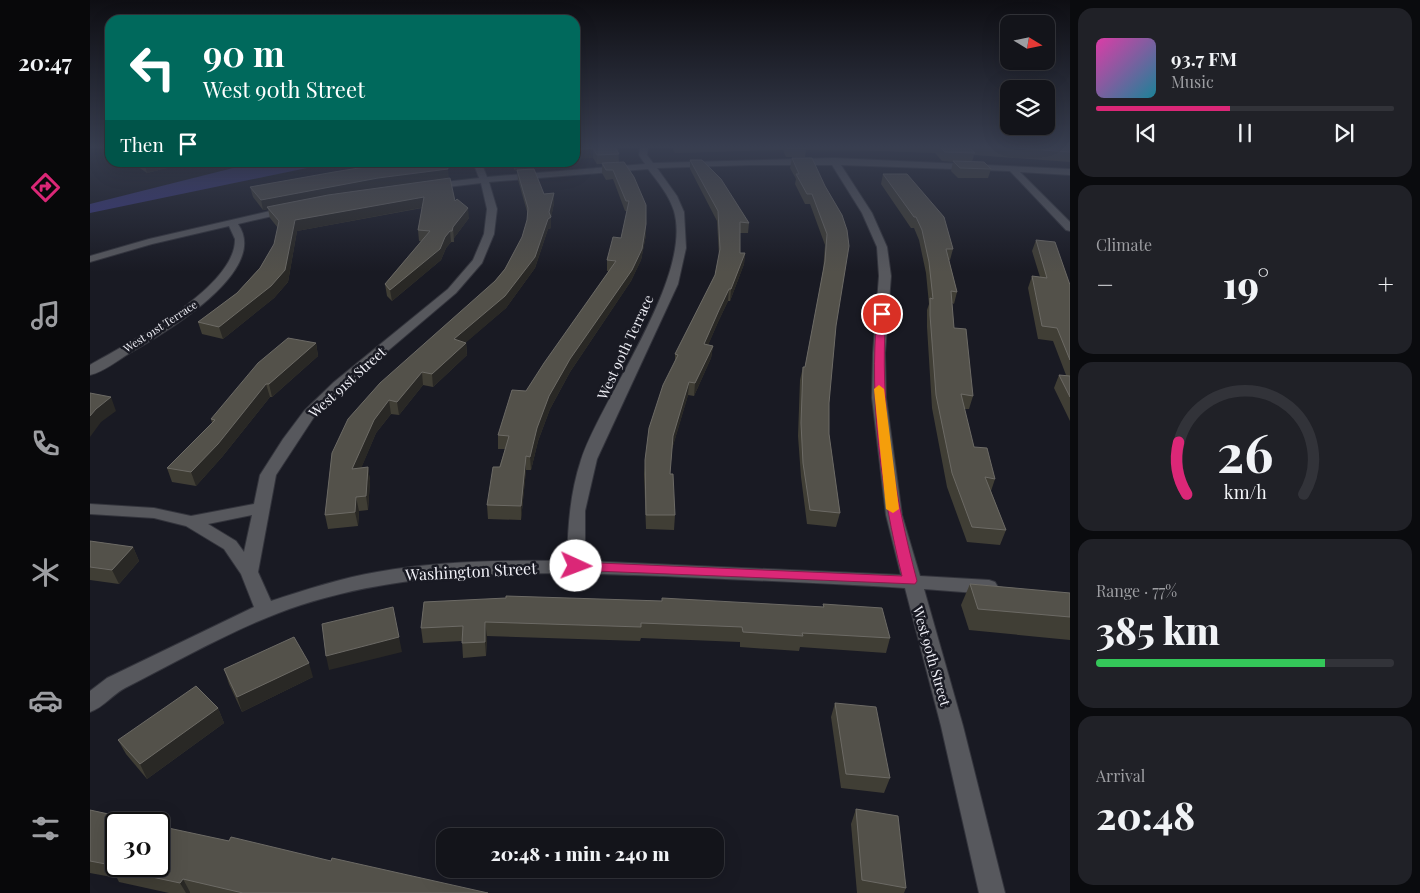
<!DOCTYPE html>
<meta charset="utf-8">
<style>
:root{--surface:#13141a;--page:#202127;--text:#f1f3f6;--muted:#9d9ea2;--line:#323339;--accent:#db2777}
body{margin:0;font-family:"Playfair Display",serif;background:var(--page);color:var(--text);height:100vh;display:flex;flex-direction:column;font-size:19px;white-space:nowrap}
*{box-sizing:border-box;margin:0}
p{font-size:16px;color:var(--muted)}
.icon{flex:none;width:28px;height:28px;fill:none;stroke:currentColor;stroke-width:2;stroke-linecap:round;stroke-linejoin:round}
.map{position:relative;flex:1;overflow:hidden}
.side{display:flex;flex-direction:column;gap:8px;padding:8px;background:#0a0b0e;width:350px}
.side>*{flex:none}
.banner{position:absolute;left:15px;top:15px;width:475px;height:152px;border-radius:15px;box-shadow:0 5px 20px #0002,0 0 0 1px var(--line);background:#00695c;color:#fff;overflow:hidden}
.needle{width:32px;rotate:100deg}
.fabs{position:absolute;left:910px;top:15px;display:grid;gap:10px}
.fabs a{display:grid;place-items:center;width:55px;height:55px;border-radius:10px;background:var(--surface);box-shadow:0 5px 20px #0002,0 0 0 1px var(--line);font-size:25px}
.speed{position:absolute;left:15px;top:812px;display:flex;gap:10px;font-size:25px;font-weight:700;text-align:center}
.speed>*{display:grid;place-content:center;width:65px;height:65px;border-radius:50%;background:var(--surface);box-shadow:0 5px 20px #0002,0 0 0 1px var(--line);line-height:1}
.speed .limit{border:2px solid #111;border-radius:8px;background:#fff;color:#111}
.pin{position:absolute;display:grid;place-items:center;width:42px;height:42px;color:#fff;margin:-21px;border:2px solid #fff;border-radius:50%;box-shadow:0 1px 5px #0007}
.me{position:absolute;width:55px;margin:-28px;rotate:92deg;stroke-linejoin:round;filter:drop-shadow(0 0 4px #0008)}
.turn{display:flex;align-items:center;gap:18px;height:105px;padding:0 15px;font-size:22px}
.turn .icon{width:65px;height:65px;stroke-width:2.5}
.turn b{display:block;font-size:35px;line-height:42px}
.then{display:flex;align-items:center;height:48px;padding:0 15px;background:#0003;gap:10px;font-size:19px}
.big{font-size:38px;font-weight:800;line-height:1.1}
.side .card{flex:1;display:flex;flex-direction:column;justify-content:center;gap:8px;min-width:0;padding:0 18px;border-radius:15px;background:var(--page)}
.side .dial{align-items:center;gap:0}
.dial svg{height:130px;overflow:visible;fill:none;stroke:var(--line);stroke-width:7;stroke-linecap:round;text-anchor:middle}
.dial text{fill:var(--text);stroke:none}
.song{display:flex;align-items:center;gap:15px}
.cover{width:60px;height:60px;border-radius:8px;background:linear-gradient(135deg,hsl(320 70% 55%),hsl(190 70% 35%))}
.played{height:5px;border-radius:2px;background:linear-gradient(90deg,var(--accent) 45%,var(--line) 45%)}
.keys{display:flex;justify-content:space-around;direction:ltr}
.heat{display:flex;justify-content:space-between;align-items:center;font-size:28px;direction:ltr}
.charge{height:8px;border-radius:4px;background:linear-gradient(90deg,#34c759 77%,var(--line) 0)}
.trip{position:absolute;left:346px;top:828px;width:288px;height:50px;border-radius:15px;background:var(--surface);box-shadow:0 5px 20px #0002,0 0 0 1px var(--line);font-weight:800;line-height:50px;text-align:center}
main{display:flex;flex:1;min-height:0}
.dock{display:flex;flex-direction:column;width:90px;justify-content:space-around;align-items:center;background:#08080a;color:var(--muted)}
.dock .icon{width:35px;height:35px}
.dock .current{color:var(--accent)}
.dock b{font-size:22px;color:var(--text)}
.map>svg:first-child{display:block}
</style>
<main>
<nav class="dock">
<b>20:47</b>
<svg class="icon current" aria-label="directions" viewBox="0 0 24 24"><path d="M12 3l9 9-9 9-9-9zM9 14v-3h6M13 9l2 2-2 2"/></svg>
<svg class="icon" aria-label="music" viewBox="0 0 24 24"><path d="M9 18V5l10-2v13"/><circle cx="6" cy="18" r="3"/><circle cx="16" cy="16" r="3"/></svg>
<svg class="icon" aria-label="phone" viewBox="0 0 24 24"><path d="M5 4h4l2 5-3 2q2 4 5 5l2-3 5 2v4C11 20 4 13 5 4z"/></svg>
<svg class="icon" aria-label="climate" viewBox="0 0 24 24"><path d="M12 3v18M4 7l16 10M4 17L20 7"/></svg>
<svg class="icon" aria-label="car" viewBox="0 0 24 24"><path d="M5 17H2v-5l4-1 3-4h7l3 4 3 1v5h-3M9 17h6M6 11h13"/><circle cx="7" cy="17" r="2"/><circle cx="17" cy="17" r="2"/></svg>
<svg class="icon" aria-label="filters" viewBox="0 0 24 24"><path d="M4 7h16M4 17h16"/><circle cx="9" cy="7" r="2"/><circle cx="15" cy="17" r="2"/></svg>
</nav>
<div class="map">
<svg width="980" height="893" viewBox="0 0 980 893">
<rect width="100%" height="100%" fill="#191a23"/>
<path fill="#39377e" d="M167,162L198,163L217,168L0,213V204Z"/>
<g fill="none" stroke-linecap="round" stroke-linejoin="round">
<defs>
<g id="minor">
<path d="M550,147H558L557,155L563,163L744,158L980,169V175L930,172L980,222V231L976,230L920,171L751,165L782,213L797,247L801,276L795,353L796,398L812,515L830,576L899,580L905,582L908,587L905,592L899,594L834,589L873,726L915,893H889L851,726L815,588C734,583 654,580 573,576C452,572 328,567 211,605C150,625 92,659 35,688C22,695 14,707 0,712V691L17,678L164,607L151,574L134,549L96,526L64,518L0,514V504L64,508L101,516L164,504L170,475L193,439L214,411L244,382L358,289L383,260L394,234L397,209L391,183L341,189L337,186L338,184L389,178L383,162H391L397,177L555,164L549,155ZM660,165H742L772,213L787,247L789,276L783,353L782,398L796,515L811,575L495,561V511L507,459L588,284L596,248L594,212L587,196L567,168ZM558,169C568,182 579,195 584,211C603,277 513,395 491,460C480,493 478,526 477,561C414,560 349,561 287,572C251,578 215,590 181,601L168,572L186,475L224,417L254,388L366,293L392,263L404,234L407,209L399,182ZM162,515L154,552L146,541L118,524Z"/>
<path d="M197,207L200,208V212L148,224C181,271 73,334 40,353C28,360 14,372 0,375V365C38,343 146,288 145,239L139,226L62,244L0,262V256L59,239Z"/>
</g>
</defs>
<use href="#minor" stroke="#33343c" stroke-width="2"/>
<use href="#minor" fill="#57585d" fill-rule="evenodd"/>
</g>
<g fill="#403e35">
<path d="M485,147H528L529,163L556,224V235L551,260L541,281L480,372L460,409L448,441L441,470H436L431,520L398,519L397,505L415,449H408V435L436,391L519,271H517V260L531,238L537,211H535L523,179L516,180L512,173V164H507L503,158Z"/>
<path d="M582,147H980V162L884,155L882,162L901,169L898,178H868L861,171L863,162L852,161L845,153L788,151L716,150L715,157H696L693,150L585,153Z"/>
<path d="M702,158L735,186L746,326L739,403V434L750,513L746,527L717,524L711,477L708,436L710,380L713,367H715L733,272L735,245L720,204H715L705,184L706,179L700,168Z"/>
<path d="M600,160L659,223L658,233H650V253H655L654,264L640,301H638L628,322L618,345L623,346L621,358L604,396L598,395L582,449L580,474L585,515L584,530L556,529L554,474L555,460L585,361V354L625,275L629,256L627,221L600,169Z"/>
<path d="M41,162H96V163L57,173Z"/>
<path d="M415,162H441V169L454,194L464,193V203L461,217V228L458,229L445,268L416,308L376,342L377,355L343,387L333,385L309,415L301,414L286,433L271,468L278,467L280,481L278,510L269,511L268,526L238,529L235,515L242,453L405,281L415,269L432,237L437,220L438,215L428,180L427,171H425L422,164H416Z"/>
<path d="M793,174L863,249L860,260H859L867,292L864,304L862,303L864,328L883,396L879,409H874L884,447L905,479L901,491L916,530L910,545L877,542L857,487L842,408L837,327V310L839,304L836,273L829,240L824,228H821L791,184Z"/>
<path d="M359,178L365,201L379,218L364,238V242H361L356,248L351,260L302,301L297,296L295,284L331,241H329L328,230L332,208L207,231L198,282L184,298L133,339L112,334L108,322L147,293L170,268L184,244L188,228L180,218L178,209L173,210L163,197L160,187Z"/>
<path d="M946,240L980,285V421L964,388L969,375H976L963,341L948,339L938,288L942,276L950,277L942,251Z"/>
<path d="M226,343L228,356L182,397H180L132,457L106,486L82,482L77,468L122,423L121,419Z"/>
<path d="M0,541L43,547L49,561L29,584L0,580Z"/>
<path d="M880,584L980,593V640L879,630L871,605Z"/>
<path d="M334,602L733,607V604L800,638L796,653L710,647L709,651L650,647V642L551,638L550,641L397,636L396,656L373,658L372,641L333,643L331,628Z"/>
<path d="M134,669L223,677L152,712L139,684Z"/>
<path d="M745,703L800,778L794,793L751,788L741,717Z"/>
<path d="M128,708L134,723L57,779L36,754L28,740Z"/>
<path d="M766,809L816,888L814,893H767L761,824Z"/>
<path d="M0,810L23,815L25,818L398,893H79L29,882L27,878L0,873Z"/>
</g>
<g fill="#292825">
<path d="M503,148V158L485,159V150Z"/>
<path d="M54,162H96V163L57,173Z"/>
<rect x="416" y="162" width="6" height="2"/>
<path d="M424,162H441V170L425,171Z"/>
<path d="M358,169L359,179L177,207L178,209L173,210L171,200L288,178Z"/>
<path d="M464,193V203L461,218V228L458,229L445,268L416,308L365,352L364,339L459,212Z"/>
<path d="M334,197L335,207L207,231L198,282L184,298L133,339L129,327L205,220Z"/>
<path d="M378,208L379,218L364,238V242L363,227Z"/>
<path d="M556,224V235L551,260L541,281L480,372L460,409L448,441L441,470L440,457L447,428L459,396Z"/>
<path d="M360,231L361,242L356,248L351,260L302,301L300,290L355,237Z"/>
<path d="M655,253L654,264L640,301L641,289Z"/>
<path d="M639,289L638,301L628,322L613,357L614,344L629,310Z"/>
<path d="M226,343L228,356L182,397L179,384Z"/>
<path d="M376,343L377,355L343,387L342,374Z"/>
<path d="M623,346L621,358L604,396L605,383Z"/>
<path d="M332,372L333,385L309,415L307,402Z"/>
<path d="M599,382L598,395L582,449L583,436Z"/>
<path d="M176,384L180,397L132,457L106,486L101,472Z"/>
<path d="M21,397L26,411L11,422L0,437V416L6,409Z"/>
<path d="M299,400L301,414L286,433L265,483L262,469L284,420Z"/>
<path d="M436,456V470L431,520V506Z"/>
<path d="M278,467L280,481L278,510L276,496Z"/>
<path d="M266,497L269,511L268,526L265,512Z"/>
<path d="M43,547L49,561L29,584L22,570Z"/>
<path d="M395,622L397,636L396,656L395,642Z"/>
<path d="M309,637L312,652L239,670L236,656Z"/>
<path d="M219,663L223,677L152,712L147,697Z"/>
<path d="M128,708L134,723L57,779L50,764Z"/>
<path d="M93,879L100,892V893H96L90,883Z"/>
</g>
<g fill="#53514a" stroke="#6c6a65">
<path d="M485,147H525L529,154L507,155L503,148L485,150Z"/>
<rect x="697" y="147" width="20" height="1"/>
<path d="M850,147H879L885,153L855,152Z"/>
<path d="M910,147H980V152Z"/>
<path d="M702,158H722L735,186L752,215L757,230L759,246L746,326L739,403V434L750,513L720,510L713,463L711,423L713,367H715L735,261L737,234L722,194H717L706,174H709Z"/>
<path d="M600,160H612L631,179L659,223L650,222V253H655L641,289H639L629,310L614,344L623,346L605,383L599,382L583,436L580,474H583L585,515H556L555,460L559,428L573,385L588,355L585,354L625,275L630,249L628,211Z"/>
<path d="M863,161L894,162L901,169L870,168Z"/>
<path d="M306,162H357L358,169L288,178L171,200L160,187L244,172Z"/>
<path d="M534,162L544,177L556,205V224L552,249L542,270L480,359L459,396L447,428L440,457L436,456L431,506L397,505L403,467H410L419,436L408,435L422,390L436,391L454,363L526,261L517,260L523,237L531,238L539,201H536L523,170H516L512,163Z"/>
<path d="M444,169L454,194L464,193L459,212L461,217L458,219L445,257L415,296L364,339L376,343L342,374L332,372L307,402L299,400L284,420L262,469L278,467L276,496L266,497L265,512L235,515L242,453L258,419L290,383L405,281L415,269L432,237L437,220L438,208L427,170Z"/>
<path d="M793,174H817L854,217L863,249H856L867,292L861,291L864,328L876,329L883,396L871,394L884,447L897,448L905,479L895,477L916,530L882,527L862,473L846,395L840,315V298L843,299L839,262L832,230L826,217H824Z"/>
<path d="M360,178L365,201L367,199L378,208L363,227L362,231H360L355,237L350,249L300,290L295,284L340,231L328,230L334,197L205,220L195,270L181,286L129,327L108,322L147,293L170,268L184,244L189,221L177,207L238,195Z"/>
<path d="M946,240L965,242L980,285V360L967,328L952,326L942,276L957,278Z"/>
<path d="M198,338L226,343L179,384H176L128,444L101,472L77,468L125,420L121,419L168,363Z"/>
<path d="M969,375L980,376V397Z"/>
<path d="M0,393L21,397L6,409L0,416Z"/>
<path d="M0,541L43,547L22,570L0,567Z"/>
<path d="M880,584L980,593V617L888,609Z"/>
<path d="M416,596L572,601V598L734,607L733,604L792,608L800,638L712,633L713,636L653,632L652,627L551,623V627L395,622V642L372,643L373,626L331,628L334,602L416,598Z"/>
<path d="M303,607L309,637L236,656L232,624Z"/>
<path d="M204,637L219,663L147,697L134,669Z"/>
<path d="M106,686L128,708L50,764L28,740Z"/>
<path d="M745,703L786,707L800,778L756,774Z"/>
<path d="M766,809L808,816L816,888L772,880Z"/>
<path d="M0,810L23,815L22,817L55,824H26V866H69V826L139,841L141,837L241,861L242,858L398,893H153L93,879L90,883L20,868L21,865L0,861Z"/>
</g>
<linearGradient id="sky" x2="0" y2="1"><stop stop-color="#0e0e13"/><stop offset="0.54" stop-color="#383e50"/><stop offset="1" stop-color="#383e50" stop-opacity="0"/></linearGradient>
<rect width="980" height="272" fill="url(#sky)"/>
<path fill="#db2777" stroke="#8e194d" d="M792,312L796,314C789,405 804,494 827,581L825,584L481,570L479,566L481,563L486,562L812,576C791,490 779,402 787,314Z"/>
<path fill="#f59e0b" d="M789,385L794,389L809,509L803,513L796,509L784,389Z"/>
<g text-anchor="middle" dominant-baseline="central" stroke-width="5" stroke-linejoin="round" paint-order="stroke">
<g font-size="11" fill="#f0f0f7" stroke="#191a23">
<text transform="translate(70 326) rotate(-33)">West 91st Terrace</text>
</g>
<g font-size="14" fill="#f0f0f7" stroke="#191a23">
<text transform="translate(535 347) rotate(-65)">West 90th Terrace</text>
<text transform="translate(257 382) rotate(-42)">West 91st Street</text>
<text transform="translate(842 656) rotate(74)">West 90th Street</text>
</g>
<g font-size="16" fill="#f0f0f7" stroke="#191a23">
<text transform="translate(381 571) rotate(-3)">Washington Street</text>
</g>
</g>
</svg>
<div class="fabs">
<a><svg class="needle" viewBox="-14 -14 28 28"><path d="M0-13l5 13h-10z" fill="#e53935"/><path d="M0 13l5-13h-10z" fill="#9d9ea2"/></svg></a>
<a><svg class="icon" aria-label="layers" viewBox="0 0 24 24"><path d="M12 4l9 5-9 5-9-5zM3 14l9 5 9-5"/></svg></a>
</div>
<div class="speed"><div class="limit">30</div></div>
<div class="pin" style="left:792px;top:314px;background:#d93025"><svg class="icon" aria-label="arrive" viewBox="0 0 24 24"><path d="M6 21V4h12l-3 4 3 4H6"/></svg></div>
<svg class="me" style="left:486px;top:566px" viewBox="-20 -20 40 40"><circle r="19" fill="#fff"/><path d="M0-13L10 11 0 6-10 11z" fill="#db2777"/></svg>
<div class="trip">20:48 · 1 min · 240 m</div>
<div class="banner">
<div class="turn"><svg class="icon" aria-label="left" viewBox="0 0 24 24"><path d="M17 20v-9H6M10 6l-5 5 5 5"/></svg><div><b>90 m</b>West 90th Street</div></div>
<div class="then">Then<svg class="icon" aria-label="arrive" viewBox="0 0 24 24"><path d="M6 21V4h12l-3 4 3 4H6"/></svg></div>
</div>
</div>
<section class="side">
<div class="card">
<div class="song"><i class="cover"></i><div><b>93.7 FM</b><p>Music</p></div></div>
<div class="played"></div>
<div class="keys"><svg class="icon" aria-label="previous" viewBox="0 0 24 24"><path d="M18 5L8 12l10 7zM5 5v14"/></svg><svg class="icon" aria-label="pause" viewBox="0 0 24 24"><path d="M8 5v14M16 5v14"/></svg><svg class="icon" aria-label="next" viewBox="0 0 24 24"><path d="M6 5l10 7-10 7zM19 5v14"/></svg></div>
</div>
<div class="card"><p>Climate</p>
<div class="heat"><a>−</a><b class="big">19°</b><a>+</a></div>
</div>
<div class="card dial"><svg viewBox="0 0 100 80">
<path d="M14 69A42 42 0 1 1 86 69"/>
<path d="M14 69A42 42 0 0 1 9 37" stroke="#db2777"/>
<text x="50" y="56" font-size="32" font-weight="700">26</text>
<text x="50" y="72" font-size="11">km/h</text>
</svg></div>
<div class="card"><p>Range · 77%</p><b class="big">385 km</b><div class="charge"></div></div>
<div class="card"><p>Arrival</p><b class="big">20:48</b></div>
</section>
</main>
